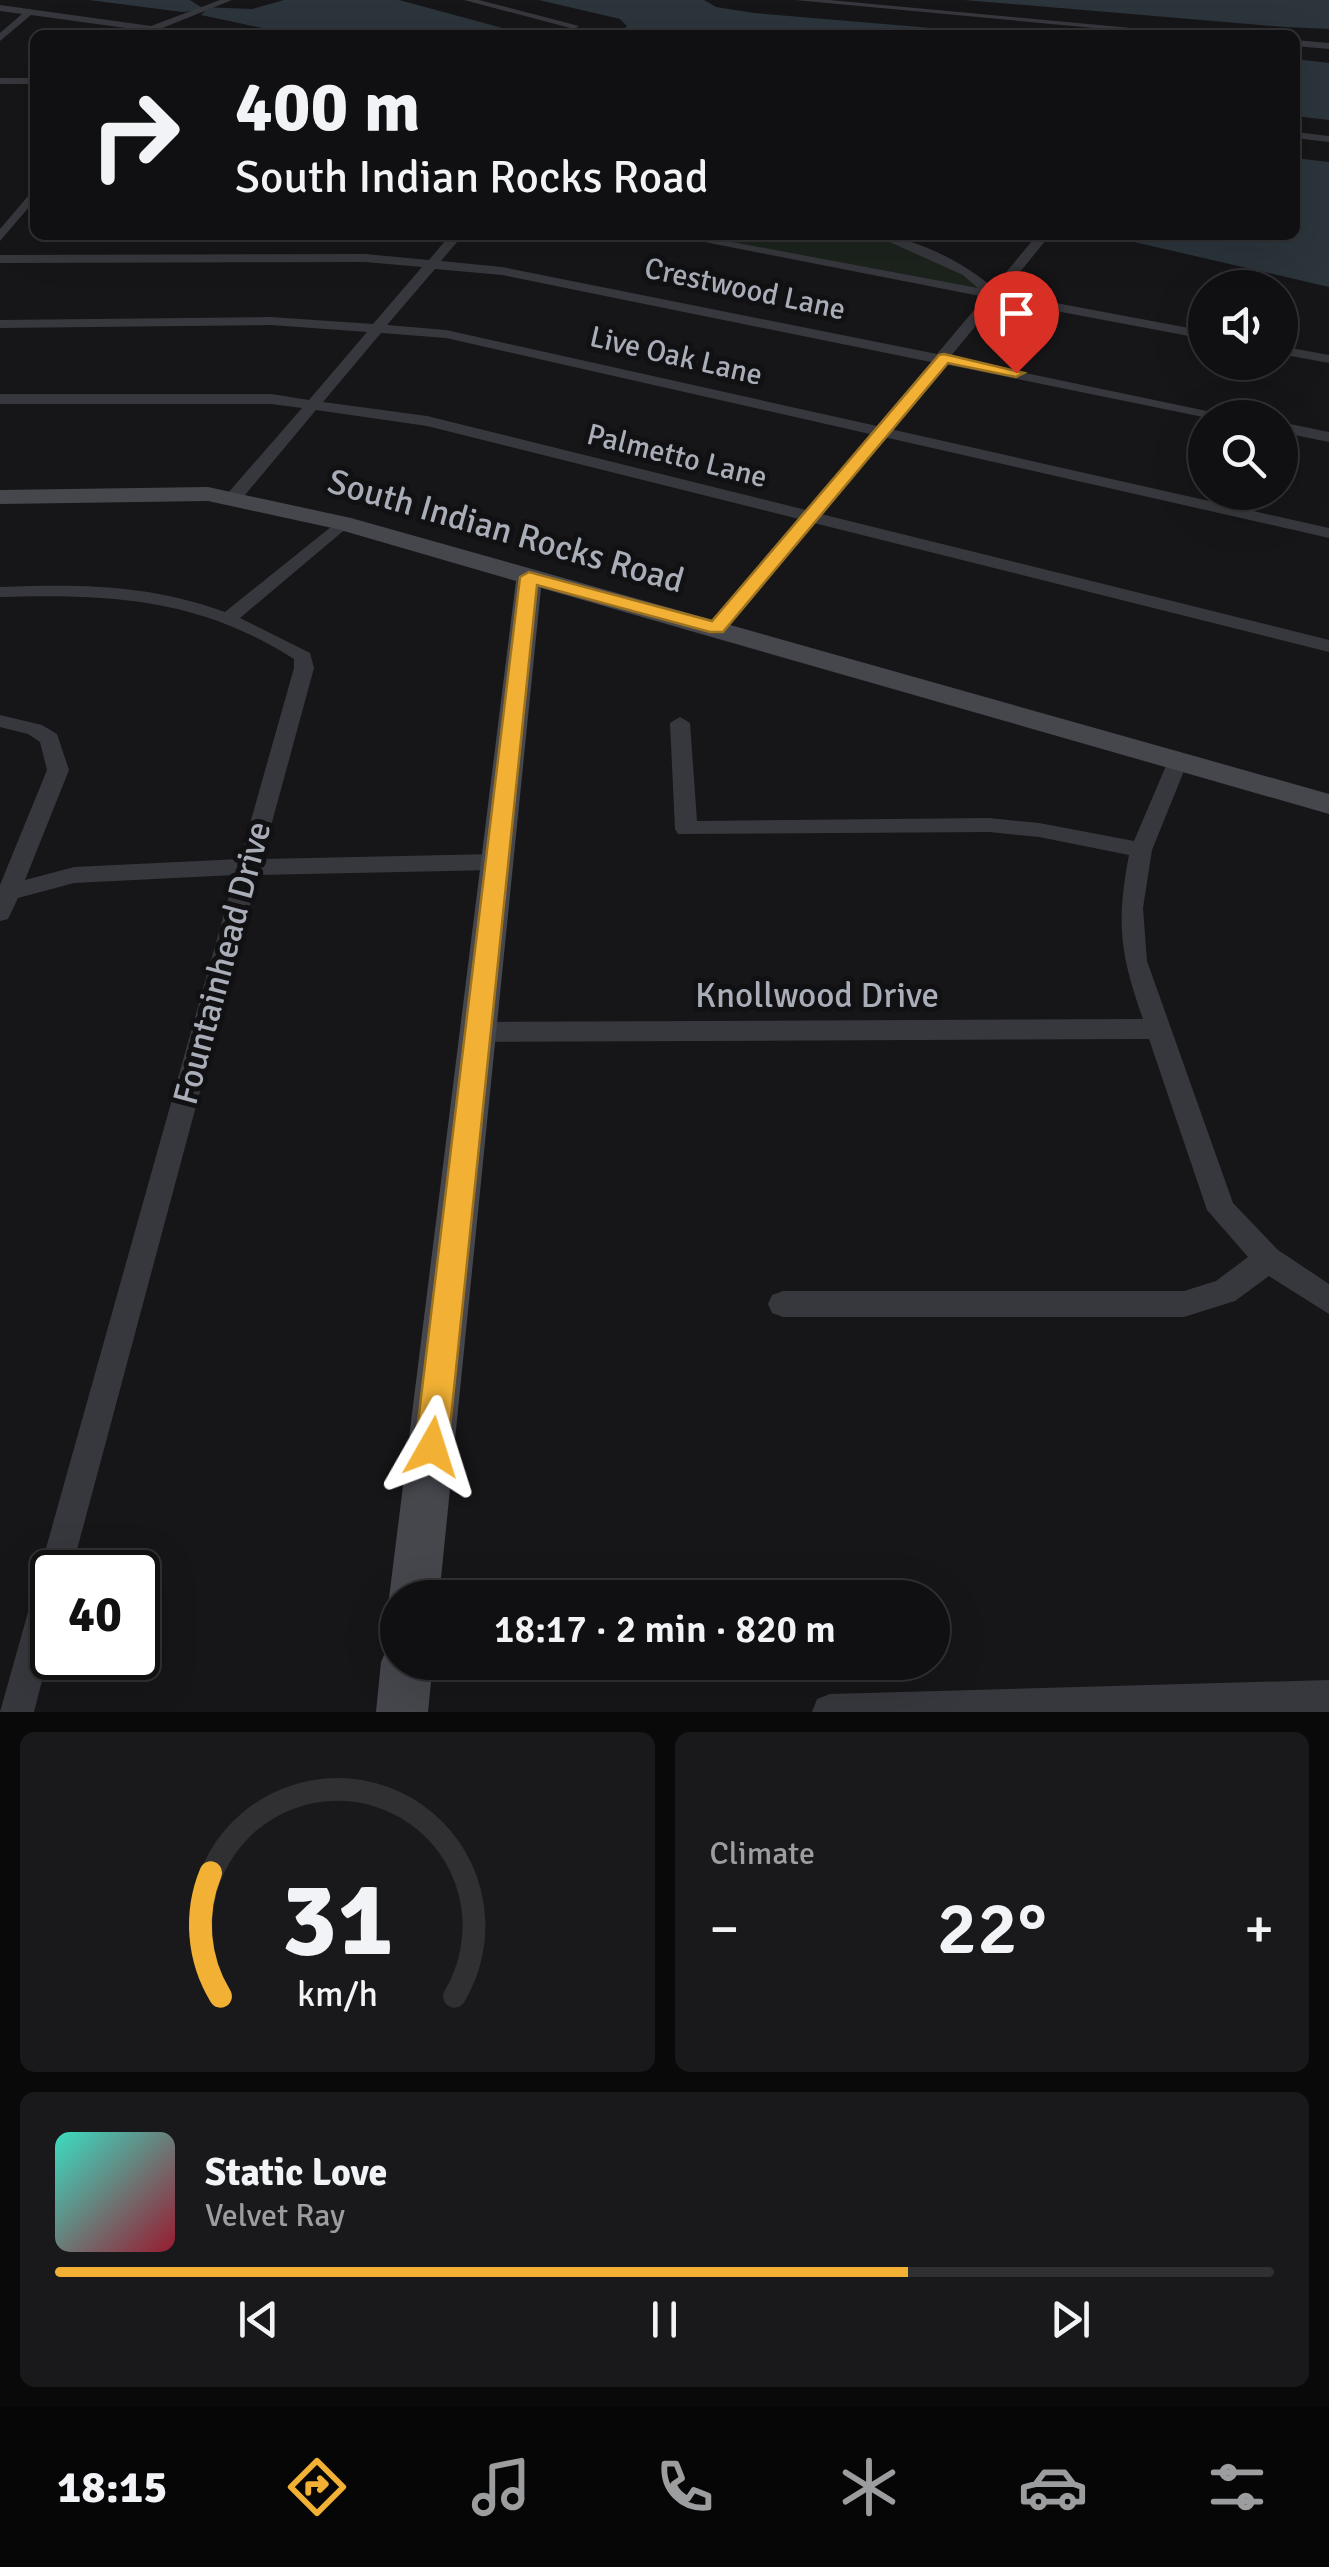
<!DOCTYPE html>
<meta charset="utf-8">
<style>
:root{--surface:#101012;--page:#19191b;--text:#f1f3f6;--muted:#9c9d9f;--line:#303032;--accent:#f2b134}
body{margin:0;font-family:Signika,sans-serif;background:var(--page);color:var(--text);height:100vh;display:flex;flex-direction:column;font-size:38px;white-space:nowrap}
*{box-sizing:border-box;margin:0}
p{font-size:32px;color:var(--muted)}
.icon{flex:none;width:55px;height:55px;fill:none;stroke:currentColor;stroke-width:2;stroke-linecap:round;stroke-linejoin:round}
.map{position:relative;height:1712px;overflow:hidden}
.details{display:flex;flex-direction:column;gap:20px;padding:20px;background:#09090a;flex:1}
.details>*{flex:none}
.hud{position:absolute;left:30px;top:30px;width:1270px;height:210px;border-radius:15px;box-shadow:0 10px 40px #0002,0 0 0 2px var(--line);background:#101012;color:var(--text);overflow:hidden}
.fabs{position:absolute;left:1188px;top:270px;display:grid;gap:20px}
.fabs a{display:grid;place-items:center;width:110px;height:110px;border-radius:50%;background:var(--surface);box-shadow:0 10px 40px #0002,0 0 0 2px var(--line);font-size:50px}
.speed{position:absolute;left:30px;top:1550px;display:flex;gap:20px;font-size:50px;font-weight:700;text-align:center}
.speed>*{display:grid;place-content:center;width:130px;height:130px;border-radius:50%;background:var(--surface);box-shadow:0 10px 40px #0002,0 0 0 2px var(--line);line-height:1}
.speed .limit{border:5px solid #111;border-radius:15px;background:#fff;color:#111}
.pin{position:absolute;display:grid;place-items:center;width:85px;height:85px;color:#fff;margin:-102px -42px;border-radius:50% 50% 50% 0;rotate:-45deg;box-shadow:0 0 10px #0007}
.pin .icon{rotate:45deg}
.me{position:absolute;width:110px;margin:-55px;rotate:6deg;stroke-linejoin:round;filter:drop-shadow(0 0 8px #0008)}
.turn{display:flex;align-items:center;gap:35px;height:210px;padding:0 40px;font-size:45px}
.turn .icon{width:130px;height:130px;stroke-width:2.5}
.turn b{display:block;font-size:70px;line-height:85px}
.big{font-size:75px;font-weight:600;line-height:1.1}
.details .tile{flex:1;display:flex;flex-direction:column;justify-content:center;gap:15px;min-width:0;padding:0 35px;border-radius:15px;background:var(--page)}
.details .dial{align-items:center;gap:0}
.dial svg{height:260px;overflow:visible;fill:none;stroke:var(--line);stroke-width:7;stroke-linecap:round;text-anchor:middle}
.dial text{fill:var(--text);stroke:none}
.song{display:flex;align-items:center;gap:30px}
.cover{width:120px;height:120px;border-radius:15px;background:linear-gradient(135deg,hsl(170 70% 55%),hsl(350 70% 35%))}
.played{height:10px;border-radius:5px;background:linear-gradient(90deg,var(--accent) 70%,var(--line) 70%)}
.keys{display:flex;justify-content:space-around;direction:ltr}
.heat{display:flex;justify-content:space-between;align-items:center;font-size:55px;direction:ltr}
.details .tiles{flex:1;display:grid;gap:20px;grid-template-columns:1fr 1fr}
.tile:last-child{grid-column:span 2}
.trip{position:absolute;left:380px;top:1580px;width:570px;height:100px;border-radius:50px;background:var(--surface);box-shadow:0 10px 40px #0002,0 0 0 2px var(--line);font-weight:600;line-height:100px;text-align:center}
.tabs{display:flex;height:160px;justify-content:space-around;align-items:center;background:#060607;color:var(--muted)}
.tabs .icon{width:70px;height:70px}
.tabs .current{color:var(--accent)}
.tabs b{font-size:45px;color:var(--text)}
.map>svg:first-child{display:block}
</style>
<div class="map">
<svg width="1329" height="1712" viewBox="0 0 1329 1712">
<rect width="100%" height="100%" fill="#161618"/>
<path fill="#1c231d" d="M675,235H880L968,272L993,295Z"/>
<g fill="#2c353c">
<path d="M89,0H190L201,7L252,9L284,0H399L528,35H295L201,15L206,10L182,12Z"/>
<path d="M539,0H704L716,7L754,13L1015,35H617L627,26L620,19Z"/>
<path d="M964,0H1329V29L1285,27Z"/>
<path d="M1295,59L1329,63V120L1295,116Z"/>
<path d="M1295,158L1329,162V287L1104,235H1295Z"/>
</g>
<g fill="none" stroke-linecap="round" stroke-linejoin="round">
<g fill="#37383d" fill-rule="evenodd">
<path d="M220,0H232L145,35H135L140,30L31,15L0,41V33L22,14L0,11V5L151,26Z"/>
<path d="M464,0H479L579,26L574,29Z"/>
<path d="M795,0H829L1206,35H1169Z"/>
<path d="M1295,40L1329,43V49L1295,46Z"/>
<rect x="0" y="78" width="35" height="6"/>
<path d="M1295,132L1329,136V142L1295,138Z"/>
<path d="M35,188V200L0,241V229Z"/>
<path d="M450,235H463L441,261L502,267L937,354L985,297L669,235H695L978,288L963,275L874,235C910,235 966,263 993,288L1037,235H1050L1003,293L1205,331V339L997,300L950,357L1240,418H1208L944,364L890,429L1329,528V538L884,437L821,514L1329,640V652L814,523L724,632H710V624L799,519L427,426L316,410L240,501L234,502L226,497L228,493L302,408L271,404H0V394H271L309,400L367,332L271,325L0,328V320L271,317L373,324L422,267L365,262L0,263V255L365,254L429,260ZM435,269L502,275L931,362L877,426L446,330L387,325ZM381,333L446,338L870,434L806,510L427,416L323,402Z"/>
<path d="M1280,346L1329,355V363L1280,354Z"/>
<path d="M1280,422L1329,432V442L1280,432Z"/>
<path d="M342,518L351,523L348,527L240,618L310,653L314,668L262,859L495,854L506,862L495,870L258,875L71,1572H52V1642L34,1712H0L235,875L74,883L18,898L8,919L0,921V885L47,770L40,742L28,734L0,727V715L42,725L57,734L69,770L25,880L74,867L240,859L294,668V659C198,598 111,594 0,597V587C81,584 147,584 225,612Z"/>
<path d="M680,717L690,723L697,821L989,818L1039,823L1134,841L1168,761L1178,754L1185,756L1188,761L1152,850L1143,908L1147,961L1233,1203L1278,1250L1329,1284V1314L1269,1276L1235,1301L1184,1317H783L772,1313L768,1304L772,1295L783,1291H1184L1216,1281L1248,1257L1207,1210L1149,1039L478,1042L469,1039L465,1032L469,1025L478,1022L1143,1019C1120,953 1116,924 1129,855L1039,837L989,832L678,834L675,829L670,723Z"/>
<path d="M1329,1680V1712H812L817,1699L830,1694Z"/>
</g>
<g fill="#45474d" fill-rule="evenodd">
<path d="M208,487L351,518L1329,794V814L541,588L439,1598H398V1616L389,1598L516,581L337,529L208,501L0,504V490Z"/>
<path d="M398,1640V1662H433L428,1712H376L381,1662L389,1644Z"/>
</g>
</g>
<path fill="#f2b134" stroke="#9d7322" stroke-width="2.5" d="M944,354L1024,373L1016,377L948,363L723,632H710L537,585L448,1447L443,1458L432,1462L420,1458L415,1447L520,577L529,572L712,621L939,355Z"/>
<g text-anchor="middle" dominant-baseline="central" stroke-width="10" stroke-linejoin="round" paint-order="stroke">
<g font-size="30" fill="#a8adb8" stroke="#111113">
<text transform="translate(745 289) rotate(12)">Crestwood Lane</text>
<text transform="translate(676 356) rotate(13)">Live Oak Lane</text>
<text transform="translate(677 456) rotate(14)">Palmetto Lane</text>
</g>
<g font-size="35" fill="#a8adb8" stroke="#111113">
<text transform="translate(506 531) rotate(16)">South Indian Rocks Road</text>
<text transform="translate(222 963) rotate(-75)">Fountainhead Drive</text>
<text x="817" y="995">Knollwood Drive</text>
</g>
</g>
</svg>
<div class="fabs">
<a><svg class="icon" aria-label="sound" viewBox="0 0 24 24"><path d="M4 9h4l5-4v14l-5-4H4zM17 9q2 3 0 6"/></svg></a>
<a><svg class="icon" aria-label="search" viewBox="0 0 24 24"><circle cx="10" cy="10" r="6"/><path d="M15 15l6 6"/></svg></a>
</div>
<div class="speed"><div class="limit">40</div></div>
<div class="pin" style="left:1016px;top:373px;background:#d93025"><svg class="icon" aria-label="arrive" viewBox="0 0 24 24"><path d="M6 21V4h12l-3 4 3 4H6"/></svg></div>
<svg class="me" style="left:432px;top:1447px" viewBox="-20 -20 40 40"><path d="M0-17L14 15 0 8-14 15z" fill="#f2b134" stroke="#fff" stroke-width="4"/></svg>
<div class="trip">18:17 · 2 min · 820 m</div>
<div class="hud">
<div class="turn"><svg class="icon" aria-label="right" viewBox="0 0 24 24"><path d="M7 20v-9h11M14 6l5 5-5 5"/></svg><div><b>400 m</b>South Indian Rocks Road</div></div>
</div>
</div>
<section class="details">
<div class="tiles">
<div class="tile dial"><svg viewBox="0 0 100 80">
<path d="M14 69A42 42 0 1 1 86 69"/>
<path d="M14 69A42 42 0 0 1 11 31" stroke="#f2b134"/>
<text x="50" y="56" font-size="32" font-weight="700">31</text>
<text x="50" y="72" font-size="11">km/h</text>
</svg></div>
<div class="tile"><p>Climate</p>
<div class="heat"><a>−</a><b class="big">22°</b><a>+</a></div>
</div>
<div class="tile">
<div class="song"><i class="cover"></i><div><b>Static Love</b><p>Velvet Ray</p></div></div>
<div class="played"></div>
<div class="keys"><svg class="icon" aria-label="previous" viewBox="0 0 24 24"><path d="M18 5L8 12l10 7zM5 5v14"/></svg><svg class="icon" aria-label="pause" viewBox="0 0 24 24"><path d="M8 5v14M16 5v14"/></svg><svg class="icon" aria-label="next" viewBox="0 0 24 24"><path d="M6 5l10 7-10 7zM19 5v14"/></svg></div>
</div>
</div>
</section>
<nav class="tabs">
<b>18:15</b>
<svg class="icon current" aria-label="directions" viewBox="0 0 24 24"><path d="M12 3l9 9-9 9-9-9zM9 14v-3h6M13 9l2 2-2 2"/></svg>
<svg class="icon" aria-label="music" viewBox="0 0 24 24"><path d="M9 18V5l10-2v13"/><circle cx="6" cy="18" r="3"/><circle cx="16" cy="16" r="3"/></svg>
<svg class="icon" aria-label="phone" viewBox="0 0 24 24"><path d="M5 4h4l2 5-3 2q2 4 5 5l2-3 5 2v4C11 20 4 13 5 4z"/></svg>
<svg class="icon" aria-label="climate" viewBox="0 0 24 24"><path d="M12 3v18M4 7l16 10M4 17L20 7"/></svg>
<svg class="icon" aria-label="car" viewBox="0 0 24 24"><path d="M5 17H2v-5l4-1 3-4h7l3 4 3 1v5h-3M9 17h6M6 11h13"/><circle cx="7" cy="17" r="2"/><circle cx="17" cy="17" r="2"/></svg>
<svg class="icon" aria-label="filters" viewBox="0 0 24 24"><path d="M4 7h16M4 17h16"/><circle cx="9" cy="7" r="2"/><circle cx="15" cy="17" r="2"/></svg>
</nav>
